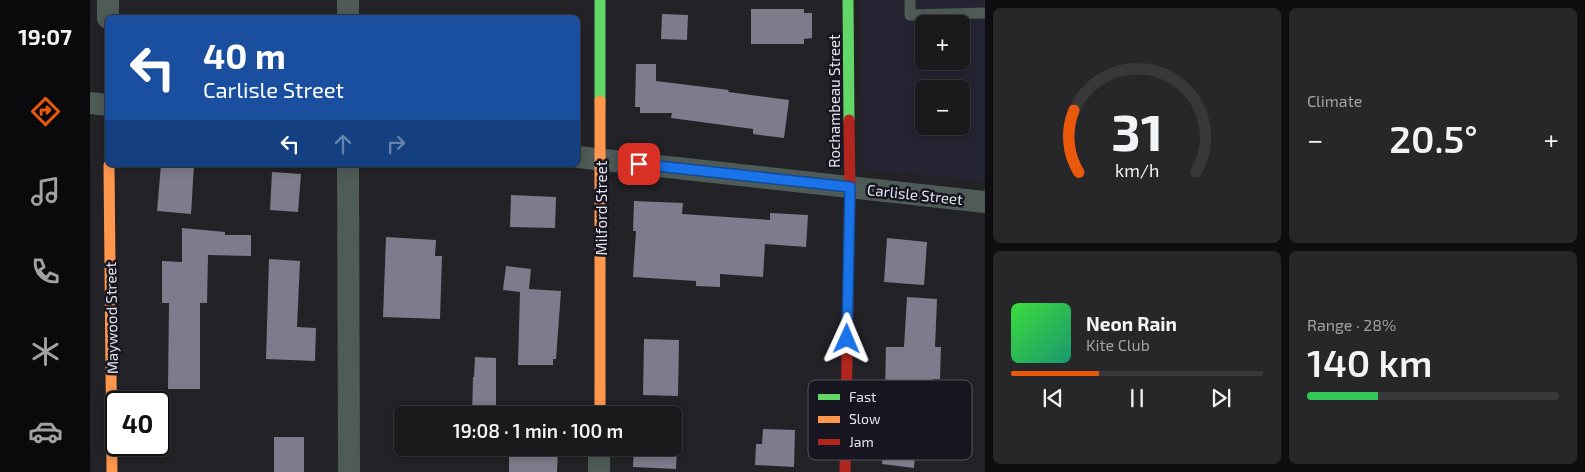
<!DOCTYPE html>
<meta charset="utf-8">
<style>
:root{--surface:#1a1a1d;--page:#27272a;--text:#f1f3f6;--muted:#9fa1a4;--line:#38383b;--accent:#ea580c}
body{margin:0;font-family:"Exo 2",sans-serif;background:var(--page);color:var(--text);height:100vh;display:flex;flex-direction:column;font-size:19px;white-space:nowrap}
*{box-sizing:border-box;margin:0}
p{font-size:16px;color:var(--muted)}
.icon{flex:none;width:28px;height:28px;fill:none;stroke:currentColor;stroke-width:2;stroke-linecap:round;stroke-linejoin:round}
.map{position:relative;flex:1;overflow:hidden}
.panel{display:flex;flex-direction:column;gap:8px;padding:8px;background:#0e0e10;width:600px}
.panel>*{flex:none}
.banner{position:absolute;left:15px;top:15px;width:475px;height:152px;border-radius:8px;box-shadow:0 2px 12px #0003,0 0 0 1px var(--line);background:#1a4fa0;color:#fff;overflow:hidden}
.buttons{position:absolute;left:825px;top:15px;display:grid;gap:10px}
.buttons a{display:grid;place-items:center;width:55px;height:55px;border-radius:8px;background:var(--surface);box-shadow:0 2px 12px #0003,0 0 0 1px var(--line);font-size:25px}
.speed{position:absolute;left:15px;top:391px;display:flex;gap:10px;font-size:25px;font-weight:700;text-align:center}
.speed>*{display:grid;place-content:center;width:65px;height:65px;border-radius:50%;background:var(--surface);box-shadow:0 2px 12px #0003,0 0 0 1px var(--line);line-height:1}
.speed .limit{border:2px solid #111;border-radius:8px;background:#fff;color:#111}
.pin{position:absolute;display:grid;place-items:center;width:42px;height:42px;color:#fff;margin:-21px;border-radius:10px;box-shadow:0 2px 8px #0006}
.me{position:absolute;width:55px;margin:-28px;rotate:1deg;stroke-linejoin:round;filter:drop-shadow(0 0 4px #0008)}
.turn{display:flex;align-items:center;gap:18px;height:105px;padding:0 15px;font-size:22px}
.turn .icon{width:65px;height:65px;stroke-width:2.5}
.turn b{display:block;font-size:35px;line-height:42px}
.lanes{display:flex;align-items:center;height:48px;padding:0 15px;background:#0003;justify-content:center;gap:25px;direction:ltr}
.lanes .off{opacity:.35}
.big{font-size:38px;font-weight:600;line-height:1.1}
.panel .card{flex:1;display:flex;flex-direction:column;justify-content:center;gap:8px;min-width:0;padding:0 18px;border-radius:8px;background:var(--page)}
.panel .dial{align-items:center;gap:0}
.dial svg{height:130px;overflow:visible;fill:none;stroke:var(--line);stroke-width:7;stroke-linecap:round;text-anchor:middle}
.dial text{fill:var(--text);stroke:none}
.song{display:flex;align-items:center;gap:15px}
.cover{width:60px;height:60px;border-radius:8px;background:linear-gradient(135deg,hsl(120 70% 55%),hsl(160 70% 35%))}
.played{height:5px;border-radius:2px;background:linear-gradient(90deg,var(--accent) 35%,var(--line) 35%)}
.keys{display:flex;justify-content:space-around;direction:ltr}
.heat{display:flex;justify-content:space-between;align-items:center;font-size:28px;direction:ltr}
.charge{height:8px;border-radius:4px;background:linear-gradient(90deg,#34c759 28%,var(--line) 0)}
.panel .tiles{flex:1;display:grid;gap:8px;grid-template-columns:repeat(2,1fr)}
.trip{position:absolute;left:304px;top:406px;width:288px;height:50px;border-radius:8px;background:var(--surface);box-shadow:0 2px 12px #0003,0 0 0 1px var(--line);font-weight:600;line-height:50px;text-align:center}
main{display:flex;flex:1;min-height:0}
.menu{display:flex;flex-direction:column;width:90px;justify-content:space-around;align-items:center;background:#0a0a0c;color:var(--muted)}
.menu .icon{width:35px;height:35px}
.menu .active{color:var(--accent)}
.menu b{font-size:22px;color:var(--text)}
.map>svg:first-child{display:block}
</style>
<main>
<nav class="menu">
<b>19:07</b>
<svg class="icon active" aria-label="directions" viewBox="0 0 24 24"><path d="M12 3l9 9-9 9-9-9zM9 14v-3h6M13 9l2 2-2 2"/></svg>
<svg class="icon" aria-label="music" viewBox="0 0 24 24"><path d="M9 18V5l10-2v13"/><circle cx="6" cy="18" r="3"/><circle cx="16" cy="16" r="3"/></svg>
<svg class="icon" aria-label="phone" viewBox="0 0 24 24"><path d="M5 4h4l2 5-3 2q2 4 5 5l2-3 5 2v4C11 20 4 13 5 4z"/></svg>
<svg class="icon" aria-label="climate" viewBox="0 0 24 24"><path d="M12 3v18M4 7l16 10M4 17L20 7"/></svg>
<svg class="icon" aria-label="car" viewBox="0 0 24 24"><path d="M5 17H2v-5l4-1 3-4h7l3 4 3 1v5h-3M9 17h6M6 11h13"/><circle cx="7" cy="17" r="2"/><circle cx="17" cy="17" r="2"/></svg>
</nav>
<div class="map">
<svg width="895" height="472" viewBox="0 0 895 472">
<rect width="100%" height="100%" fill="#222227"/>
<path fill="#252433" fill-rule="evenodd" d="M771,0H895V181L773,169ZM834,24H871V61H834ZM834,89H871V126H834Z"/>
<g fill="#7e7c8c">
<path d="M661,9H714V13H722V38L714,39V44H661Z"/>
<path d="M572,14L598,15L597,40L571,39Z"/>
<path d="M546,64H566V81L639,90L638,92L699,100L694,138L663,134V129L581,118L582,113H550V107H545Z"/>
<path d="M71,165H104L101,214L67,211Z"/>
<path d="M182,172L211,174L208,212L180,210Z"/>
<path d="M421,195L466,197L465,228L420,227Z"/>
<path d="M544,201L593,203L592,214L680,220V213L718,215L716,247L675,244L673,277L630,274V287L606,286V281L543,277L546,231H543Z"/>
<path d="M92,228L135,232V235H161V256L118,255L117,303H110V389H78L79,303H72V261L92,262Z"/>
<path d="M296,237L346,240L345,256H352L350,319L293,317Z"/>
<path d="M797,238L837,242L834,285L794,282Z"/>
<path d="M179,259L210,261L207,327L226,328L225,361L176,359Z"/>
<path d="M416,266L441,269L439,289L471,291L466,359H463V365H428L430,292L413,290Z"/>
<path d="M817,297L847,299L845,347H851L850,379H843V431L827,430L824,468L792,464L796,421L786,420L787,390H795L796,347H814Z"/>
<path d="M554,339L589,340L588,396L553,395Z"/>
<path d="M385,357L406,358V415H382L383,377H384Z"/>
<path d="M673,429L705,430L704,467L665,465L666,444H672Z"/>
<rect x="184" y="437" width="30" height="35"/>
<path d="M419,448H468L467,472H419Z"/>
<path d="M544,448H587L586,469L543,467Z"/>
</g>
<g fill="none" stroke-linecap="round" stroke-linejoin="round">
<path stroke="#4f5b57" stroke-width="11" d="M820,0V15L895,13"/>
<g stroke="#4f5b57" stroke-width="22">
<path d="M18,0V18"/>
<path d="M258,18V0"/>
<path d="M0,103L18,105"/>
<path d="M488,157L895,202"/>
<path d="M258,165L259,472"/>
<path d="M509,472V448"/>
</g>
<g stroke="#63d668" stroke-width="11">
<path d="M510,0V101"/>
<path d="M758,0L759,120"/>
</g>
<g stroke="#ff974d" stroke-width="11">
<path d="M510,101V415"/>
<path d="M19,165L22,472"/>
</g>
<path stroke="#b3261e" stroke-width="11" d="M755,472L760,187L759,120"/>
</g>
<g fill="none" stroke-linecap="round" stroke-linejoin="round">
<defs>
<path id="route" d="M549,164L760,187L757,339"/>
</defs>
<use href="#route" stroke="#114b97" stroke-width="12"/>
<use href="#route" stroke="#1a73e8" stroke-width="9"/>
</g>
<g text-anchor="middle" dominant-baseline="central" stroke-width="5" stroke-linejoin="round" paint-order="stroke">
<g font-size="15" fill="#e4e4ec" stroke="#161520">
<text transform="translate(744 101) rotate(-90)">Rochambeau Street</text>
<text transform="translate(825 194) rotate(6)">Carlisle Street</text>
<text transform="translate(511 208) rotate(-90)">Milford Street</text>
<text transform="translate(21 318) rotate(-91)">Maywood Street</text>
</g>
</g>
<rect x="718" y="380" width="164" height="80" rx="8" fill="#161520" stroke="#54535d" stroke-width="1"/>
<rect x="728" y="394" width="22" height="6" fill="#63d668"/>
<rect x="728" y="416" width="22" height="7" fill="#ff974d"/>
<rect x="728" y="439" width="22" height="6" fill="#b3261e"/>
<g font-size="14" fill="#e4e4ec">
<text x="759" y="402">Fast</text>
<text x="759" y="424">Slow</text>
<text x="759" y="447">Jam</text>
</g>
</svg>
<div class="buttons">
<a>+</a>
<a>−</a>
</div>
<div class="speed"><div class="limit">40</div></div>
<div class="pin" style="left:549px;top:164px;background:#d93025"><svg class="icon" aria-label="arrive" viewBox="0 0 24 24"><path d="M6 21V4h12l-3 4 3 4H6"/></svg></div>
<svg class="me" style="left:757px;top:339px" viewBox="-20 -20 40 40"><path d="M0-17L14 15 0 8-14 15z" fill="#1a73e8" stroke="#fff" stroke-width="4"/></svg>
<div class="trip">19:08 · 1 min · 100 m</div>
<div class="banner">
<div class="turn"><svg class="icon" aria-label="left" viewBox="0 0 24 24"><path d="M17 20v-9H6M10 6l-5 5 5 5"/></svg><div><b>40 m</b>Carlisle Street</div></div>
<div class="lanes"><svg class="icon" aria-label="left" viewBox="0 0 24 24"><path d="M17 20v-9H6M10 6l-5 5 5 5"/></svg><svg class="icon off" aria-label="ahead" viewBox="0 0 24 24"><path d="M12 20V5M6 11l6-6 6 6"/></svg><svg class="icon off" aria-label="right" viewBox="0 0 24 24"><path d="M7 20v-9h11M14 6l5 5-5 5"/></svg></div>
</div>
</div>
<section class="panel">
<div class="tiles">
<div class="card dial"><svg viewBox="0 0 100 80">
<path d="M14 69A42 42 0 1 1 86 69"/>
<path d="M14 69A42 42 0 0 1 11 31" stroke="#ea580c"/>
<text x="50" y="56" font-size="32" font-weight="700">31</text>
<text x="50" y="72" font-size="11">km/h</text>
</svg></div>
<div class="card"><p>Climate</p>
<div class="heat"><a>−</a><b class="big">20.5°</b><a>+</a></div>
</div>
<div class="card">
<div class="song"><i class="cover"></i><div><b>Neon Rain</b><p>Kite Club</p></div></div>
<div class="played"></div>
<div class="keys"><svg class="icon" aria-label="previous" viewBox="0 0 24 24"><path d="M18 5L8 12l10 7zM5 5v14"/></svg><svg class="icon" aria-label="pause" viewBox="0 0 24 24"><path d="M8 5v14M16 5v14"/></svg><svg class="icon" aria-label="next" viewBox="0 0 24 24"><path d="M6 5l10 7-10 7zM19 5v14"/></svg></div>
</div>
<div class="card"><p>Range · 28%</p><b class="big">140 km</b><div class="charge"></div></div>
</div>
</section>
</main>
